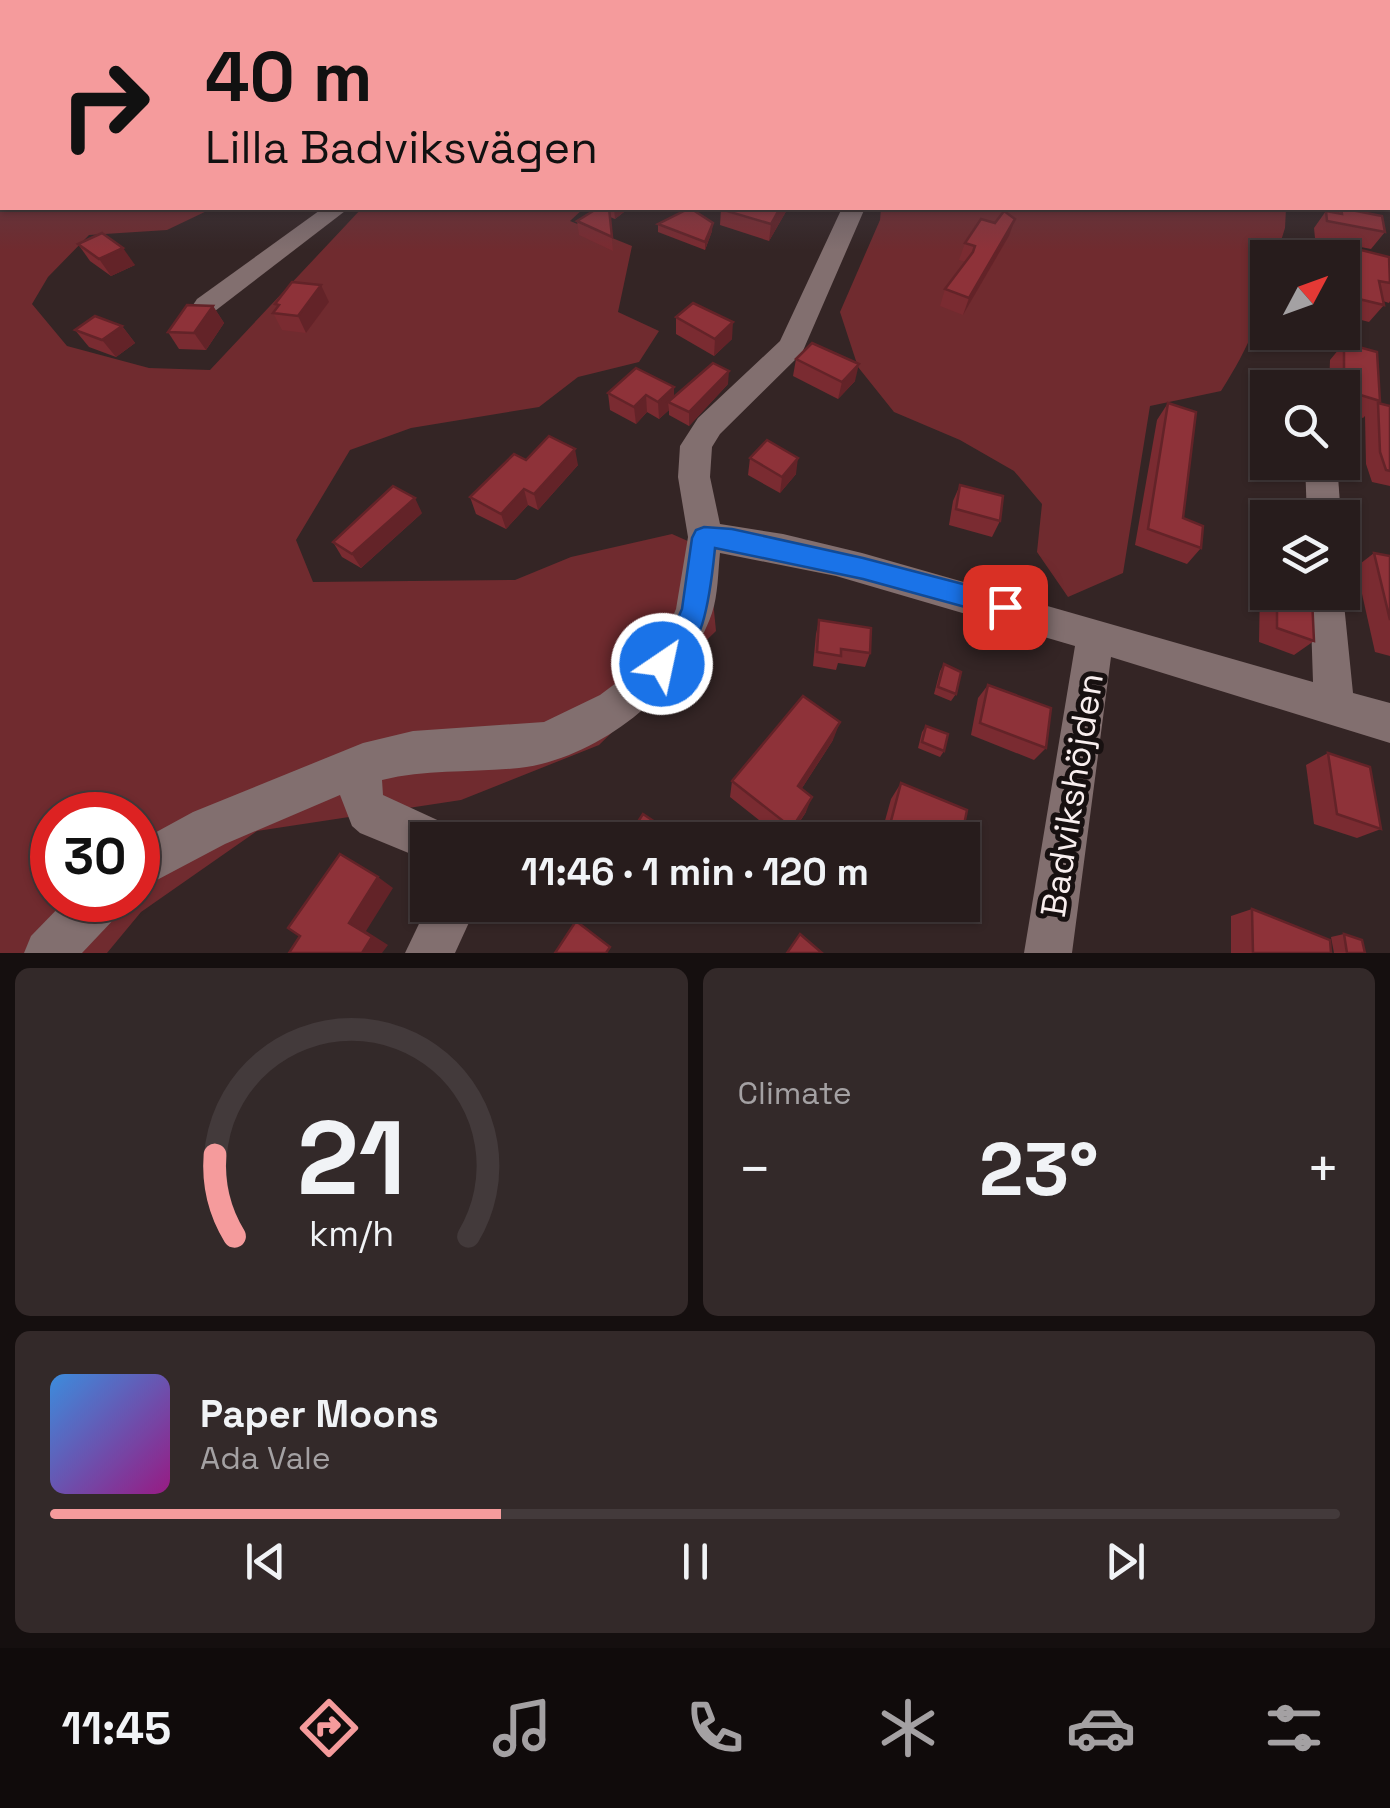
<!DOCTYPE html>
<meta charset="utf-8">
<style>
:root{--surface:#271c1c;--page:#332929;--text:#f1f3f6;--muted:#a4a1a3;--line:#433a3b;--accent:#f59b9c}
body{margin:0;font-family:"Space Grotesk",sans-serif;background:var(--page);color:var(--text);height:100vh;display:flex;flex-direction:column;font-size:38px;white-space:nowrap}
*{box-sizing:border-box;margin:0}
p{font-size:32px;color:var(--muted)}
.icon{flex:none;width:55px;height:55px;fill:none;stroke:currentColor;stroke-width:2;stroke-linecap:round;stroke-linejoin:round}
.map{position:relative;height:953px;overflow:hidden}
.details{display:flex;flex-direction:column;gap:15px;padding:15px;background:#150f0f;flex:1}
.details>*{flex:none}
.top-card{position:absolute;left:0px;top:0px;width:1390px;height:210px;box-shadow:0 2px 8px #0004,0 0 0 2px var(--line);background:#f59b9c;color:#111;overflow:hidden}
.needle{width:65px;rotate:49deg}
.tools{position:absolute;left:1250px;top:240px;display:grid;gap:20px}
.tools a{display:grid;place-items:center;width:110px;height:110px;border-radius:0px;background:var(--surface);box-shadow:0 2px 8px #0004,0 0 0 2px var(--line);font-size:50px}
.speed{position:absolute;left:30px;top:792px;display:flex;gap:20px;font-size:50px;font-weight:700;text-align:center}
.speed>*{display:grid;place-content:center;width:130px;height:130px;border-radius:50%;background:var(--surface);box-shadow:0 2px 8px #0004,0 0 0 2px var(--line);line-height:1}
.speed .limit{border:15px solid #d22;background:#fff;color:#111}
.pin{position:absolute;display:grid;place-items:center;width:85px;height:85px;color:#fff;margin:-42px;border-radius:20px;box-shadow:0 5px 15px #0006}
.me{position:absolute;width:110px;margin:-55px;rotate:34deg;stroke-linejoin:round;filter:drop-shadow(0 0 8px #0008)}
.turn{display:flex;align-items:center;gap:35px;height:210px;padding:0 40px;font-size:45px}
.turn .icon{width:130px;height:130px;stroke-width:2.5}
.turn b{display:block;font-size:70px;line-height:85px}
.big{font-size:75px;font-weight:700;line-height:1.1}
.details .card{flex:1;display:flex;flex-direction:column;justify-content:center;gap:15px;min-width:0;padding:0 35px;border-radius:15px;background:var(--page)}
.details .dial{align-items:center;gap:0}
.dial svg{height:260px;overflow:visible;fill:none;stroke:var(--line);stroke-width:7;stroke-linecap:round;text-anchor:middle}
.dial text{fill:var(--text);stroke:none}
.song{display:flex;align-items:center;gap:30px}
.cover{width:120px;height:120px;border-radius:15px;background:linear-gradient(135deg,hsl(210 70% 55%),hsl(310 70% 35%))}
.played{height:10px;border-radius:5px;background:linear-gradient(90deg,var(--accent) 35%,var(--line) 35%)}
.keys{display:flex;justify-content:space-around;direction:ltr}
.heat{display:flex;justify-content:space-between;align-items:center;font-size:55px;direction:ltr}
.details .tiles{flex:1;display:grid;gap:15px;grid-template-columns:1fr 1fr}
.card:last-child{grid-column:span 2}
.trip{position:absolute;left:410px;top:822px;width:570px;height:100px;border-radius:0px;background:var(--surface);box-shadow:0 2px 8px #0004,0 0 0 2px var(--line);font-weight:700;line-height:100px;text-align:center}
.tabs{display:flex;height:160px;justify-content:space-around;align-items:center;background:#100b0b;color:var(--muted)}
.tabs .icon{width:70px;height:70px}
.tabs .selected{color:var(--accent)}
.tabs b{font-size:45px;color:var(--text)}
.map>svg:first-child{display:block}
</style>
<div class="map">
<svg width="1390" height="953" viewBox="0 0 1390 953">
<rect width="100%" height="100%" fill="#342525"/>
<g fill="#702b2f" fill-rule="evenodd">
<path d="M0,116L2,208H213L167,230L89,235L48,277L32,304L67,346L149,368L210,370L362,208H584L570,221L632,246L618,312L659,331L639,362L578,377L539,407L411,428L350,450L296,540L313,582L515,580L571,557L672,534L708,550L716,631L599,745L461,800L257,831L141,912L107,953H0ZM52,815H138V900H52Z"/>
<path d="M881,208H1286L1285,228L1276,257L1268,258C1267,309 1248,349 1221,391L1150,406L1123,573L1068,597L1037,552L1042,504L1014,471L960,440L894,412L858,367L840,312L880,220Z"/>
</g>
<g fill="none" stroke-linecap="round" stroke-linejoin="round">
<g fill="#826f6f" fill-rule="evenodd">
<path d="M323,208H349L215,311H197L193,305L197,299Z"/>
<path d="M842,208H865L802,353L720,434L712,447L710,477L720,524L783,534L862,553L1313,682L1310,592H1342V584L1353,693L1390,703V743L1111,657L1072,953H1024L1075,646L836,576L720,553C718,572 718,595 712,613C686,689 599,759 519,768C473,773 428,769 382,780L383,795L446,824L453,840H428V861L360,833L352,826L340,795L225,844L138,890V842L193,812L363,743L413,731L544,722L600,695L624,677L669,625L676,609L688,537L678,477L680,446L698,418L780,341Z"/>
<path d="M1302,239L1390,257V273L1342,262V258L1293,251L1290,246Z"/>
<path d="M1305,462H1337L1341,518H1307Z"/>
<path d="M66,900H123L116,917L82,953H24L31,936Z"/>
<path d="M428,905H477L455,953H405Z"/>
</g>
</g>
<g fill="#7a2b31">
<path d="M1388,147L1390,149V197L1388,192Z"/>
<path d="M595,208H629L615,219L610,217L613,251L579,235L577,221L595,209Z"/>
<path d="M721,208H788L769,241L720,225Z"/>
<path d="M1341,208L1385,232L1371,249L1315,238L1314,228L1326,211L1337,213Z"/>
<path d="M658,224L712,231L705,250L658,232Z"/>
<path d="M1009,236L963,315L940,306L945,289L966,262L959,260L965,243Z"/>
<path d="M1329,242L1390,262V301L1389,303L1383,301L1384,305L1369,322L1342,315V258H1317Z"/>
<path d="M78,244L135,265L111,276L90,261Z"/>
<path d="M329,302L306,333L282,330L273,313L277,308L275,304Z"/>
<path d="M213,306L224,323L206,350L179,349L168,332Z"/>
<path d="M676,317L732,339L714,356L676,334Z"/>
<path d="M122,326L135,343L116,357L89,347L75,330Z"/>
<path d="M1344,343L1380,401L1378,403L1390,406V486L1372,482L1366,464L1365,416L1363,418L1342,411V388H1329L1330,360Z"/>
<path d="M796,359L855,381L838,399L793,376Z"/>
<path d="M728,384L689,426L669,415V410L659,419L647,412L636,424L610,410L608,393L674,387V397Z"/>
<path d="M1168,403L1183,518L1201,548L1187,564L1135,545L1157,420Z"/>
<path d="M750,458L796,474L780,493L748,475Z"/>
<path d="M526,460L578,465L538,510L528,505L506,529L476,514L470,497Z"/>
<path d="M960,485L1000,521L992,537L949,525L953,501Z"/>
<path d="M422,513L361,568L342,557L333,542Z"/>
<path d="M1268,545V592H1308L1314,641L1294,655L1259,642L1260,587L1250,584L1252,560Z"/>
<path d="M1374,553L1390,556V656L1375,652L1356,567Z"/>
<path d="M819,620L870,653L865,667L838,663L836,670L813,666L816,634Z"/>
<path d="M944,664L956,694L951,701L934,694L940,671Z"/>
<path d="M988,685L1046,748L1034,760L971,735L978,698Z"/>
<path d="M926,726L944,751L940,757L918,748L922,732Z"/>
<path d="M833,740L802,788L806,812L788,840H784L730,797L732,781Z"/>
<path d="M1328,753L1381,829L1357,838L1314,824L1306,765Z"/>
<path d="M901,783L961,840H892L881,835L891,799Z"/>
<path d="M924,905H942L936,910Z"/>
<path d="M1252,909L1331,953H1231V916Z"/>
<path d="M1344,934L1365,953H1334L1331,937Z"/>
</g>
<g fill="#632328">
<path d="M614,208H629L615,219Z"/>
<path d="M780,208H788L769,241L771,224Z"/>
<path d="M1015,219L1009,236L963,315L969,298Z"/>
<path d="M713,223L712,231L705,250V242Z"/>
<path d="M123,248L135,265L111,276L99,259Z"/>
<path d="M321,285L329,302L306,333L298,316Z"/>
<path d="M213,306L224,323L206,350L194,333Z"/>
<path d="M733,322L732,339L714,356L715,339Z"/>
<path d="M122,326L135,343L116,357L102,340Z"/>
<path d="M859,364L855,381L838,399L842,382Z"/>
<path d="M729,371L728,384L689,426V412Z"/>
<path d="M674,387V404L668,402L669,410L659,419L658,402Z"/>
<path d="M646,395L647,412L636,424L634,407Z"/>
<path d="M575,449L578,465L538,510L534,494Z"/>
<path d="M798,458L796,474L780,493L782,477Z"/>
<path d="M524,489L528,505L506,529L501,514Z"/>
<path d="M415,498L422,513L361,568L352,554Z"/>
<path d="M840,722L833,740L793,802L798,786Z"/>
<path d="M812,797L806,812L787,840L792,828Z"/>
<path d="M378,877L393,888L366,931L388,945L382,953H362L349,923Z"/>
</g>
<g fill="#8e3239" stroke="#632328" stroke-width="2.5">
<path d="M1388,147L1390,149V174H1388Z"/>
<path d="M598,208H609L612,237L577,221Z"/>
<path d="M690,208L713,223L705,242L658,224Z"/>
<path d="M721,208H780L771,224L720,209Z"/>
<path d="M1341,208L1382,216L1385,232L1327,221L1326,211L1342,214Z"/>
<path d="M1004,211L1015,219L969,298L945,289L973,252L975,246L965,243L981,219L995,223Z"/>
<path d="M102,233L123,248L99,259L78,244Z"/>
<path d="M1329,242L1389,257L1390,283L1379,281L1384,305L1342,295V258H1331Z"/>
<path d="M292,282L321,285L298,316L273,313L279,305L275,304Z"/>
<path d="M693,303L733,322L715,339L676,317Z"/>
<path d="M187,305L213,306L194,333L168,332Z"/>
<path d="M95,316L122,326L102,340L75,330Z"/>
<path d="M812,343L859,364L842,382L796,359Z"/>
<path d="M1344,343L1377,352L1380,401L1344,390Z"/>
<path d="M713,363L729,371L689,412L668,402Z"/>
<path d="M636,368L674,387L658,402L646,395L634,407L608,393Z"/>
<path d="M1168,403L1196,412L1183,518L1203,526L1201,548L1148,529Z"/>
<path d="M1378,403L1390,406V471L1386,470L1380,452Z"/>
<path d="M549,436L575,449L534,494L524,489L501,514L470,497L514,454L526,460Z"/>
<path d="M767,440L798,458L782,477L750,458Z"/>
<path d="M960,485L1003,496L1000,521L956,509Z"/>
<path d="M393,486L415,498L352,554L333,542Z"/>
<path d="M1374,553L1390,556V620Z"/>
<path d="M1277,592H1308V596L1312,598L1314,641L1277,628Z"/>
<path d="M819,620L871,628L870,653L841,649V656L817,652Z"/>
<path d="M944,664L961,672L956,694L938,687Z"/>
<path d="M988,685L1051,708L1046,748L980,723Z"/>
<path d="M803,696L840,722L798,786L812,797L792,828L732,781Z"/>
<path d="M926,726L948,734L944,751L922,742Z"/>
<path d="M1328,753L1370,767L1381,829L1337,814Z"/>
<path d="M901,783L967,810L961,840H912L914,830L891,821Z"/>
<path d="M643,814L676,836L673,840H626Z"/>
<path d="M340,854L378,877L349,923L372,937L362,953H289L300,936L288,928Z"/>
<path d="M1252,909L1330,940L1331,953H1253Z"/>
<path d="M576,921L610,947L606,953H555Z"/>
<path d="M800,934L822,953H787Z"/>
<path d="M1344,934L1362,940L1365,953H1347Z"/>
</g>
<linearGradient id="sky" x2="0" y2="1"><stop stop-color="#1d1414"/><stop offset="0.46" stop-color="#4a4651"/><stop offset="1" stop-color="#4a4651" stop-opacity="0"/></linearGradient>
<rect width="1390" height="250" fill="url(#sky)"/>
<path fill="#1a73e8" stroke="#114b97" stroke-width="2.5" d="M704,527L732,529L863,558L1005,595L1014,599L1018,607L1014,615L1005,618L863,579L715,548C711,587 705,661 662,677L653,673L649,664L673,629L682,609L692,538L696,530Z"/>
<g text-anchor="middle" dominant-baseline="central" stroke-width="10" stroke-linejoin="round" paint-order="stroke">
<g font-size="35" fill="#f8eeee" stroke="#171010">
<text transform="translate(1072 795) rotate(-81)">Badvikshöjden</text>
</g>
</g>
</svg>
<div class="tools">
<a><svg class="needle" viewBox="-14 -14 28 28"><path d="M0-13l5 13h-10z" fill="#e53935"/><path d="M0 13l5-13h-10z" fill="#a4a1a3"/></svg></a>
<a><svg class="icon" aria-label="search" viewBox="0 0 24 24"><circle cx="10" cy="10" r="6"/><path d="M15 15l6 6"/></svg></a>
<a><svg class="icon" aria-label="layers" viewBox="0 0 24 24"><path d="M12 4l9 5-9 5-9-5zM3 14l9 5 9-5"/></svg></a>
</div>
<div class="speed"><div class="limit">30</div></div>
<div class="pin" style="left:1005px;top:607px;background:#d93025"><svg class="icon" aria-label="arrive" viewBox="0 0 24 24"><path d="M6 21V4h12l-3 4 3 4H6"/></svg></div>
<svg class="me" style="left:662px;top:664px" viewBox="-20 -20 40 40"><circle r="17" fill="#1a73e8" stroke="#fff" stroke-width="3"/><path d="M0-11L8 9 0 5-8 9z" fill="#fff"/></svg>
<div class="trip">11:46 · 1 min · 120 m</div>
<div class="top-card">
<div class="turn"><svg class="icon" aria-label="right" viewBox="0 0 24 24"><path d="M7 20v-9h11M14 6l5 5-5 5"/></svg><div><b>40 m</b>Lilla Badviksvägen</div></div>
</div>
</div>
<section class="details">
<div class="tiles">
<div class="card dial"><svg viewBox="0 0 100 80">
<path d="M14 69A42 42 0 1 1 86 69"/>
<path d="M14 69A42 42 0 0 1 8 44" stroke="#f59b9c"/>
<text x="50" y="56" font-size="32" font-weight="700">21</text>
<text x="50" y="72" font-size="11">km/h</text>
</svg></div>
<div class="card"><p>Climate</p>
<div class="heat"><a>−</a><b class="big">23°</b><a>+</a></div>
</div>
<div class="card">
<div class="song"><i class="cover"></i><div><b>Paper Moons</b><p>Ada Vale</p></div></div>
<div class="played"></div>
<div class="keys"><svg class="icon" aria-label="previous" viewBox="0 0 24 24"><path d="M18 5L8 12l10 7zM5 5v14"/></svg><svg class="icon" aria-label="pause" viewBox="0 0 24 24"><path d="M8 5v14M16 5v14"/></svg><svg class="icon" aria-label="next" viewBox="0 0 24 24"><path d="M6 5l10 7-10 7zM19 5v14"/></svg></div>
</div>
</div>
</section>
<nav class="tabs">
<b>11:45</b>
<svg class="icon selected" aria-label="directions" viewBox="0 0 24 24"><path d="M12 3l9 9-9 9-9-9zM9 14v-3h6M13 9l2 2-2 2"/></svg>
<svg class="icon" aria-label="music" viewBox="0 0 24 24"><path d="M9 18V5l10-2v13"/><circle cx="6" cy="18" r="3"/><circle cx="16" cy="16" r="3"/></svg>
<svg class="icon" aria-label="phone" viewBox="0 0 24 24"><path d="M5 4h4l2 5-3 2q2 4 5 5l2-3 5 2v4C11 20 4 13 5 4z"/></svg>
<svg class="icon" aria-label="climate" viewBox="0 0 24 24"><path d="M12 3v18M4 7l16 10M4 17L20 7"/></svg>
<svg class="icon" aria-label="car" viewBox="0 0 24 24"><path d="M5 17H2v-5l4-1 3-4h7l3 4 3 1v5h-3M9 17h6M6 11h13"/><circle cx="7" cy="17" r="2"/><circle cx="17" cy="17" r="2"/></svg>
<svg class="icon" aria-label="filters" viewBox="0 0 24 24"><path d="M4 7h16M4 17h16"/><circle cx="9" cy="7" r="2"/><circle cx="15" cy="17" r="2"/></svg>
</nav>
